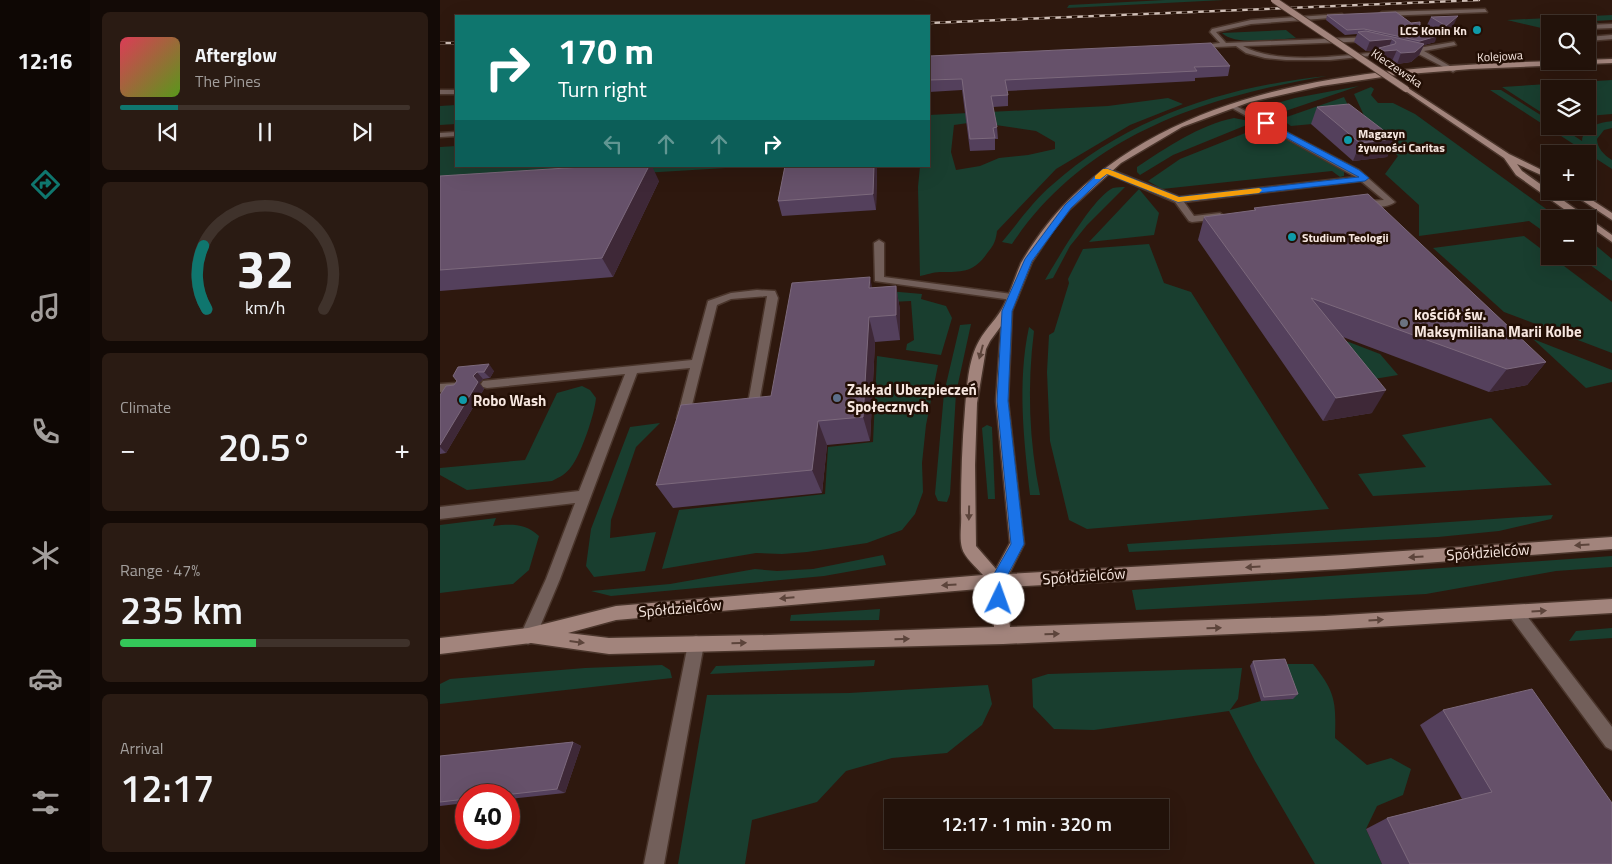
<!DOCTYPE html>
<meta charset="utf-8">
<style>
:root{--surface:#22120a;--page:#2a1b13;--text:#f1f3f6;--muted:#a29e9c;--line:#3f322b;--accent:#0f766e}
body{margin:0;font-family:"Titillium Web",sans-serif;background:var(--page);color:var(--text);height:100vh;display:flex;flex-direction:column;font-size:19px;white-space:nowrap}
*{box-sizing:border-box;margin:0}
p{font-size:16px;color:var(--muted)}
.icon{flex:none;width:28px;height:28px;fill:none;stroke:currentColor;stroke-width:2;stroke-linecap:round;stroke-linejoin:round}
.map{position:relative;flex:1;overflow:hidden}
.sheet{display:flex;flex-direction:column;gap:12px;padding:12px;background:#130a06;width:350px}
.sheet>*{flex:none}
.banner{position:absolute;left:15px;top:15px;width:475px;height:152px;border-radius:0px;box-shadow:0 5px 20px #0002,0 0 0 1px var(--line);background:#0f766e;color:#fff;overflow:hidden}
.fabs{position:absolute;left:1101px;top:15px;display:grid;gap:10px}
.fabs a{display:grid;place-items:center;width:55px;height:55px;border-radius:0px;background:var(--surface);box-shadow:0 5px 20px #0002,0 0 0 1px var(--line);font-size:25px}
.speed{position:absolute;left:15px;top:784px;display:flex;gap:10px;font-size:25px;font-weight:700;text-align:center}
.speed>*{display:grid;place-content:center;width:65px;height:65px;border-radius:50%;background:var(--surface);box-shadow:0 5px 20px #0002,0 0 0 1px var(--line);line-height:1}
.speed .limit{border:8px solid #d22;background:#fff;color:#111}
.pin{position:absolute;display:grid;place-items:center;width:42px;height:42px;color:#fff;margin:-21px;border-radius:10px;box-shadow:0 2px 8px #0006}
.me{position:absolute;width:55px;margin:-28px;rotate:3deg;stroke-linejoin:round;filter:drop-shadow(0 0 4px #0008)}
.turn{display:flex;align-items:center;gap:18px;height:105px;padding:0 20px;font-size:22px}
.turn .icon{width:65px;height:65px;stroke-width:2.5}
.turn b{display:block;font-size:35px;line-height:42px}
.lanes{display:flex;align-items:center;height:48px;padding:0 20px;background:#0003;justify-content:center;gap:25px;direction:ltr}
.lanes .off{opacity:.35}
.big{font-size:38px;font-weight:600;line-height:1.1}
.sheet .widget{flex:1;display:flex;flex-direction:column;justify-content:center;gap:8px;min-width:0;padding:0 18px;border-radius:8px;background:var(--page)}
.sheet .dial{align-items:center;gap:0}
.dial svg{height:130px;overflow:visible;fill:none;stroke:var(--line);stroke-width:7;stroke-linecap:round;text-anchor:middle}
.dial text{fill:var(--text);stroke:none}
.song{display:flex;align-items:center;gap:15px}
.cover{width:60px;height:60px;border-radius:8px;background:linear-gradient(135deg,hsl(350 70% 55%),hsl(90 70% 35%))}
.played{height:5px;border-radius:2px;background:linear-gradient(90deg,var(--accent) 20%,var(--line) 20%)}
.keys{display:flex;justify-content:space-around;direction:ltr}
.heat{display:flex;justify-content:space-between;align-items:center;font-size:28px;direction:ltr}
.charge{height:8px;border-radius:4px;background:linear-gradient(90deg,#34c759 47%,var(--line) 0)}
.trip{position:absolute;left:444px;top:799px;width:285px;height:50px;border-radius:0px;background:var(--surface);box-shadow:0 5px 20px #0002,0 0 0 1px var(--line);font-weight:600;line-height:50px;text-align:center}
main{display:flex;flex:1;min-height:0}
.tab-bar{display:flex;flex-direction:column;width:90px;justify-content:space-around;align-items:center;background:#0e0704;color:var(--muted)}
.tab-bar .icon{width:35px;height:35px}
.tab-bar .selected{color:var(--accent)}
.tab-bar b{font-size:22px;color:var(--text)}
.map>svg:first-child{display:block}
</style>
<main>
<nav class="tab-bar">
<b>12:16</b>
<svg class="icon selected" aria-label="directions" viewBox="0 0 24 24"><path d="M12 3l9 9-9 9-9-9zM9 14v-3h6M13 9l2 2-2 2"/></svg>
<svg class="icon" aria-label="music" viewBox="0 0 24 24"><path d="M9 18V5l10-2v13"/><circle cx="6" cy="18" r="3"/><circle cx="16" cy="16" r="3"/></svg>
<svg class="icon" aria-label="phone" viewBox="0 0 24 24"><path d="M5 4h4l2 5-3 2q2 4 5 5l2-3 5 2v4C11 20 4 13 5 4z"/></svg>
<svg class="icon" aria-label="climate" viewBox="0 0 24 24"><path d="M12 3v18M4 7l16 10M4 17L20 7"/></svg>
<svg class="icon" aria-label="car" viewBox="0 0 24 24"><path d="M5 17H2v-5l4-1 3-4h7l3 4 3 1v5h-3M9 17h6M6 11h13"/><circle cx="7" cy="17" r="2"/><circle cx="17" cy="17" r="2"/></svg>
<svg class="icon" aria-label="filters" viewBox="0 0 24 24"><path d="M4 7h16M4 17h16"/><circle cx="9" cy="7" r="2"/><circle cx="15" cy="17" r="2"/></svg>
</nav>
<section class="sheet">
<div class="widget">
<div class="song"><i class="cover"></i><div><b>Afterglow</b><p>The Pines</p></div></div>
<div class="played"></div>
<div class="keys"><svg class="icon" aria-label="previous" viewBox="0 0 24 24"><path d="M18 5L8 12l10 7zM5 5v14"/></svg><svg class="icon" aria-label="pause" viewBox="0 0 24 24"><path d="M8 5v14M16 5v14"/></svg><svg class="icon" aria-label="next" viewBox="0 0 24 24"><path d="M6 5l10 7-10 7zM19 5v14"/></svg></div>
</div>
<div class="widget dial"><svg viewBox="0 0 100 80">
<path d="M14 69A42 42 0 1 1 86 69"/>
<path d="M14 69A42 42 0 0 1 12 30" stroke="#0f766e"/>
<text x="50" y="56" font-size="32" font-weight="700">32</text>
<text x="50" y="72" font-size="11">km/h</text>
</svg></div>
<div class="widget"><p>Climate</p>
<div class="heat"><a>−</a><b class="big">20.5°</b><a>+</a></div>
</div>
<div class="widget"><p>Range · 47%</p><b class="big">235 km</b><div class="charge"></div></div>
<div class="widget"><p>Arrival</p><b class="big">12:17</b></div>
</section>
<div class="map">
<svg width="1172" height="864" viewBox="0 0 1172 864">
<rect width="100%" height="100%" fill="#2e180e"/>
<g fill="#193e2f" fill-rule="evenodd">
<path d="M725,0H784L627,8L629,5Z"/>
<path d="M1172,15V20L1155,21L1162,25L1110,24V30L1067,20Z"/>
<path d="M846,30L856,38C838,39 794,46 782,33Z"/>
<path d="M887,76C764,97 645,135 572,244L562,242C578,223 593,201 612,185C688,117 787,86 887,76Z"/>
<path d="M1172,80V114L1148,116V89H1110V118L1062,87Z"/>
<path d="M919,86L825,118L818,112L819,108L855,98Z"/>
<path d="M931,87L934,89L931,95L938,103H953L975,114L1120,219H1110V236L1089,221L979,236V205L945,174L958,156L934,137L914,94Z"/>
<path d="M1050,90H1061L1110,121V126H1119L1142,141C1143,126 1159,123 1172,121V128L1164,130L1157,139C1157,148 1164,155 1172,160V169Z"/>
<path d="M904,97L915,120L851,126L841,119Z"/>
<path d="M728,98L743,104L690,125L616,169L557,231C556,240 554,245 548,252C534,273 522,272 500,272C493,272 486,275 480,276L478,187L480,166H489V115L668,106ZM535,122L596,131L615,142V149L588,155L559,158L540,166L516,170L511,152L514,125Z"/>
<path d="M16,105V124L0,125V106Z"/>
<path d="M794,118L814,122L733,155L700,175L697,172V167C726,148 759,125 794,118Z"/>
<path d="M823,126L904,171V176L900,177L892,171L722,189L708,181L740,159Z"/>
<path d="M16,146V166H320L0,185V147Z"/>
<path d="M685,187L647,225L630,246L613,278L605,280C617,260 653,197 673,188C677,187 681,187 685,187Z"/>
<path d="M699,189L719,213L714,235L649,242Z"/>
<path d="M1084,236L1172,302V353L1064,312L993,248Z"/>
<path d="M1148,239L1172,259V281L1138,256H1148Z"/>
<path d="M709,244L724,283L751,292L889,509L647,529L629,520L610,441L607,372L609,335L614,332L629,283L628,279L643,249Z"/>
<path d="M448,291L482,294L481,299L506,306L512,318L501,355L466,350L467,344L474,340L471,301L450,302Z"/>
<path d="M531,324L516,393L510,494L507,502L498,501L495,494L504,393L520,325Z"/>
<path d="M589,327L594,331C587,386 589,441 600,495H590C584,440 577,383 589,327Z"/>
<path d="M901,339L940,354L958,375L922,381Z"/>
<path d="M1093,339L1172,370V382L1146,388Z"/>
<path d="M437,356L498,365L486,425L482,463L483,492L475,514L462,530L427,543L367,552L342,554L316,553L222,569L239,510L385,494L388,447L433,442Z"/>
<path d="M142,386L150,390L156,398C155,413 141,455 131,467C126,474 120,477 112,481L27,490L0,475V468L85,460L117,393Z"/>
<path d="M1051,418L1112,485L933,496L918,474L986,467L962,435Z"/>
<path d="M220,423L196,447L171,520L170,538L216,532L205,571L154,577L146,566L151,529L190,427Z"/>
<path d="M547,425L552,427L555,499H548L542,428Z"/>
<path d="M1113,515L1111,519L1059,531L998,537L689,552L687,544Z"/>
<path d="M56,518L53,526C71,524 85,523 99,536L89,570L73,584L0,593V525Z"/>
<path d="M443,555L446,565L384,576L171,596L151,591L230,584L315,569L337,571L373,569Z"/>
<path d="M1172,556V567L1116,571L986,594L696,610L692,590Z"/>
<path d="M440,609L439,620L350,621L351,615Z"/>
<path d="M1172,628V638L1129,641L1136,631Z"/>
<path d="M435,660L434,666L270,674L276,666Z"/>
<path d="M841,664H873C896,693 896,702 895,738L927,765L951,758L971,769L963,795L937,806L926,829L942,864H875L815,761L789,711L654,730L614,729L593,707L592,679L608,674L802,668L798,699L790,710L821,701L853,699Z"/>
<path d="M222,665L230,670L232,678L0,704V684L10,679L145,668Z"/>
<path d="M548,685L552,704L542,725L507,753L452,758L406,771L377,802L312,820L305,864H238L267,695L409,693Z"/>
</g>
<g fill="none" stroke-linecap="round" stroke-linejoin="round">
<defs>
<g id="lane">
<path d="M1045,9L1047,12L942,16L939,14L942,12Z"/>
<path d="M902,14L904,17L811,24L776,32L786,43L932,37L935,39L932,41L803,46C837,66 909,55 947,51L949,54L890,60H846L825,58L806,53L796,46L757,48L754,46L780,43L770,32L772,29L811,20Z"/>
<path d="M1172,24V28L1148,29V25Z"/>
<path d="M1110,31V40L1104,35Z"/>
<path d="M1172,35V39L1148,41V37Z"/>
<path d="M1014,42L1016,45L984,51L1015,69L1016,70L1013,72L963,46L966,44L978,48Z"/>
<rect x="0" y="90" width="16" height="4"/>
<path d="M792,104L919,170L955,202C946,209 929,207 918,204L917,202L921,199L929,201L944,200L921,181L744,202L754,216L780,213L784,216L780,219L752,222L749,221L735,202L662,171L669,169L739,197L916,177L790,107V105Z"/>
<path d="M16,132V136L0,137V133Z"/>
<path d="M439,240L444,243V277L572,294L577,297L572,300L435,281L434,243Z"/>
<path d="M317,290L335,291L338,298L317,414L310,421L306,423L248,428L244,426L237,418L250,368L197,373L120,579L94,641L88,644L82,641L80,636L106,579L135,503L0,519V507L139,491L185,374L47,388L43,387L41,384L43,381L252,360L268,301L291,293ZM327,296L307,409L303,414L251,418L249,417L277,305L291,299Z"/>
<path d="M16,383L22,387L20,390L0,392V384Z"/>
<path d="M256,636L262,638L264,644L224,864H204L248,644L250,638Z"/>
</g>
<path id="street" d="M1075,605L1080,607L1172,727V750L1166,747L1070,617L1067,612L1070,607Z"/>
<g id="secondary">
<path d="M1172,59V63L1031,69L956,75L881,86L810,102L742,127L681,163L629,210L614,229L592,262L572,311L568,401L584,544L569,574L903,555L1172,537V549L903,569L565,587L570,627L885,616L1172,599V613L885,630L563,644L169,654L91,643L0,654V638L88,628L176,606L543,575C537,568 524,557 522,548C519,537 522,524 521,513C521,478 522,444 525,409C527,388 528,360 539,341C546,328 558,318 564,305C571,291 575,277 581,263C592,244 607,223 622,207C759,63 989,66 1172,59ZM561,326L556,401L570,543L556,569L536,546L535,465L537,403L546,349L550,341ZM550,588L554,627L329,635L169,638L128,633L176,620Z"/>
<path d="M964,88H968L1069,154L1110,174V179L1077,164L1082,171L1172,235V242L1148,225V219H1138L1076,175L1064,158L964,90Z"/>
<path d="M1128,191H1138L1172,213V220Z"/>
</g>
</defs>
<use href="#lane" stroke="#4a352b" stroke-width="3"/>
<use href="#street" stroke="#4a352b" stroke-width="3"/>
<use href="#secondary" stroke="#4a352b" stroke-width="3"/>
<use href="#lane" fill="#725f5a" fill-rule="evenodd"/>
<use href="#street" fill="#725f5a" fill-rule="evenodd"/>
<use href="#secondary" fill="#a2847c" fill-rule="evenodd"/>
<defs>
<g id="rail">
<path d="M489,23L1039,0"/>
<path d="M0,43H16"/>
</g>
</defs>
<use href="#rail" stroke="#cfbeb6" stroke-width="2.5"/>
<use href="#rail" stroke="#230f05" stroke-width="2" stroke-dasharray="5.5" stroke-linecap="butt"/>
<defs>
<path id="secondary-bridge" d="M834,0L966,89"/>
</defs>
<use href="#secondary-bridge" stroke="#4a352b" stroke-width="8" stroke-linecap="butt"/>
<use href="#secondary-bridge" stroke="#a2847c" stroke-width="6"/>
</g>
<g fill="#54405c">
<path d="M887,15L971,23L980,25L995,42L984,45L979,55L971,62L957,64L952,61L940,62L935,58L938,50L926,51L914,42L917,34L905,35L886,20Z"/>
<path d="M991,17L1013,26L1001,36L986,27Z"/>
<path d="M489,56L790,66L788,76L755,78V81L567,91L568,95V106L553,107L557,127L558,139H555V150L530,151L522,90L489,92Z"/>
<path d="M877,107L955,139L947,157L913,161L871,124Z"/>
<path d="M345,166H437L436,210L342,216L338,201Z"/>
<path d="M0,176L219,181L173,277L0,291Z"/>
<path d="M814,208L1106,362L1087,385L1049,392L903,337L932,413L883,421L758,240L764,217L814,211Z"/>
<path d="M456,286L460,310V340L435,342L430,441L387,445L382,493L233,508L216,485L331,396L432,288Z"/>
<path d="M18,367L54,371L50,378L43,379L39,383L44,389L6,453L0,454V395L14,385L17,381Z"/>
<path d="M813,661L858,694L853,699L821,701L810,666Z"/>
<path d="M1003,710L1172,864H942L926,829L947,818L1022,799L980,725Z"/>
<path d="M133,742L141,746L125,793L69,799V795H26V803L0,806V756Z"/>
</g>
<g fill="#3e2837">
<path d="M1018,16L1013,26L1001,36L1006,26Z"/>
<path d="M997,36L995,42L984,45L979,55L971,62L957,64L961,53L978,46L980,41Z"/>
<path d="M952,39L948,49L939,48L938,50L926,51L930,41Z"/>
<path d="M957,50L952,61L940,62L944,51Z"/>
<path d="M955,139L947,157L913,161L920,143Z"/>
<path d="M209,166H212L219,181L173,277L162,258Z"/>
<path d="M434,166H437L436,210L433,194Z"/>
<path d="M430,277L435,302L429,288Z"/>
<path d="M456,286L460,310V340L456,315Z"/>
<path d="M429,317L435,342L430,441L423,417Z"/>
<path d="M1106,362L1087,385L1049,392L1067,369Z"/>
<path d="M49,364L54,371L50,378L44,372Z"/>
<path d="M37,372L43,379L39,383L44,389L6,453L0,447V445L33,376Z"/>
<path d="M946,390L932,413L883,421L896,398Z"/>
<path d="M378,421L387,445L382,493L372,470Z"/>
<path d="M133,742L141,746L125,793L117,789Z"/>
</g>
<g fill="#66516a" stroke="#7c697c">
<path d="M956,12L971,23L980,22V25L997,36L980,41L924,29L907,30L887,15Z"/>
<path d="M1018,16L1006,26L991,17Z"/>
<path d="M926,31L984,44L975,52L961,53L957,50L944,51L939,48L955,44L956,42L952,39L930,41L918,32Z"/>
<path d="M771,43L790,66L754,67L757,71L565,80L568,95L551,96L557,127L553,128L555,138L530,139L522,79L489,80V56Z"/>
<path d="M909,104L955,139L920,143L877,107Z"/>
<path d="M158,166H209L162,258L0,270V176Z"/>
<path d="M345,166H434L433,194L338,201Z"/>
<path d="M928,194L1106,362L1067,369L871,298L946,390L896,398L764,217L816,210L814,208Z"/>
<path d="M430,277L429,288L456,286V315L429,317L423,417L378,421L372,470L216,485L241,405L331,396L352,283Z"/>
<path d="M49,364L44,372H37L33,376L38,382L0,445V395L6,386L14,385L17,381L13,376L18,367Z"/>
<path d="M845,659L858,694L824,697L813,661Z"/>
<path d="M1092,689L1172,803V864H970L947,818L1052,792L1003,710Z"/>
<path d="M133,742L117,789L64,795H26V799L0,802V756Z"/>
</g>
<defs><path id="oneway-solid" d="M-6-.8H1V-3.2L6.5 0L1 3.2V.8H-6Z" transform="scale(1.25)"/></defs>
<g fill="#5c443b">
<use href="#oneway-solid" transform="translate(541 352) rotate(105)"/>
<use href="#oneway-solid" transform="translate(529 513) rotate(91)"/>
<use href="#oneway-solid" transform="translate(1142 545) rotate(176)"/>
<use href="#oneway-solid" transform="translate(976 557) rotate(176)"/>
<use href="#oneway-solid" transform="translate(813 567) rotate(177)"/>
<use href="#oneway-solid" transform="translate(509 585) rotate(176)"/>
<use href="#oneway-solid" transform="translate(347 598) rotate(175)"/>
<use href="#oneway-solid" transform="translate(1099 611) rotate(-4)"/>
<use href="#oneway-solid" transform="translate(936 620) rotate(-3)"/>
<use href="#oneway-solid" transform="translate(774 628) rotate(-2)"/>
<use href="#oneway-solid" transform="translate(612 634) rotate(-2)"/>
<use href="#oneway-solid" transform="translate(462 639) rotate(-2)"/>
<use href="#oneway-solid" transform="translate(137 642) rotate(7)"/>
<use href="#oneway-solid" transform="translate(299 643) rotate(-1)"/>
</g>
<path fill="#1a73e8" stroke="#114b97" d="M826,121L919,170L929,178L925,181L738,202L667,174L631,208L592,261L572,311L568,401L584,544L564,582L566,599L564,604L559,606L554,604L550,581L571,544L557,401L562,311L585,259L625,205L663,169H668L739,197L919,177L823,125V122Z"/>
<path fill="#f59e0b" d="M663,169H668L739,197L819,188L822,190L819,193L738,202L667,174L660,179H655V176Z"/>
<g fill="#0f9aa8" stroke="#230f05" stroke-width="2">
<circle cx="1037" cy="30" r="5"/>
<circle cx="908" cy="140" r="5"/>
<circle cx="852" cy="237" r="5"/>
<circle cx="23" cy="400" r="5"/>
</g>
<circle fill="#6b7280" stroke="#230f05" stroke-width="2" cx="964" cy="323" r="5"/>
<circle fill="#5c6f8a" stroke="#230f05" stroke-width="2" cx="397" cy="398" r="5"/>
<g text-anchor="middle" dominant-baseline="central" stroke-width="5" stroke-linejoin="round" paint-order="stroke">
<g font-size="12" font-weight="bold" fill="#f6e6df" stroke="#230f05" text-anchor="start">
<text x="1027" y="30" text-anchor="end">LCS Konin Kn</text>
<text x="918" y="133">Magazyn<tspan x="918" dy="14">żywności Caritas</tspan></text>
<text x="862" y="237">Studium Teologii</text>
</g>
<g font-size="12" fill="#f6e6df" stroke="#230f05">
<text transform="translate(1060 56) rotate(-3)">Kolejowa</text>
<text transform="translate(957 68) rotate(34)">Kleczewska</text>
</g>
<g font-size="15" font-weight="bold" fill="#f6e6df" stroke="#230f05" text-anchor="start">
<text x="974" y="314">kościół św.<tspan x="974" dy="17">Maksymiliana Marii Kolbe</tspan></text>
<text x="407" y="389">Zakład Ubezpieczeń<tspan x="407" dy="17">Społecznych</tspan></text>
<text x="33" y="400">Robo Wash</text>
</g>
<g font-size="15" fill="#f6e6df" stroke="#230f05">
<text transform="translate(1048 552) rotate(-4)">Spółdzielców</text>
<text transform="translate(644 576) rotate(-4)">Spółdzielców</text>
<text transform="translate(240 608) rotate(-5)">Spółdzielców</text>
</g>
</g>
</svg>
<div class="fabs">
<a><svg class="icon" aria-label="search" viewBox="0 0 24 24"><circle cx="10" cy="10" r="6"/><path d="M15 15l6 6"/></svg></a>
<a><svg class="icon" aria-label="layers" viewBox="0 0 24 24"><path d="M12 4l9 5-9 5-9-5zM3 14l9 5 9-5"/></svg></a>
<a>+</a>
<a>−</a>
</div>
<div class="speed"><div class="limit">40</div></div>
<div class="pin" style="left:826px;top:123px;background:#d93025"><svg class="icon" aria-label="arrive" viewBox="0 0 24 24"><path d="M6 21V4h12l-3 4 3 4H6"/></svg></div>
<svg class="me" style="left:559px;top:599px" viewBox="-20 -20 40 40"><circle r="19" fill="#fff"/><path d="M0-13L10 11 0 6-10 11z" fill="#1a73e8"/></svg>
<div class="trip">12:17 · 1 min · 320 m</div>
<div class="banner">
<div class="turn"><svg class="icon" aria-label="right" viewBox="0 0 24 24"><path d="M7 20v-9h11M14 6l5 5-5 5"/></svg><div><b>170 m</b>Turn right</div></div>
<div class="lanes"><svg class="icon off" aria-label="left" viewBox="0 0 24 24"><path d="M17 20v-9H6M10 6l-5 5 5 5"/></svg><svg class="icon off" aria-label="ahead" viewBox="0 0 24 24"><path d="M12 20V5M6 11l6-6 6 6"/></svg><svg class="icon off" aria-label="ahead" viewBox="0 0 24 24"><path d="M12 20V5M6 11l6-6 6 6"/></svg><svg class="icon" aria-label="right" viewBox="0 0 24 24"><path d="M7 20v-9h11M14 6l5 5-5 5"/></svg></div>
</div>
</div>
</main>
